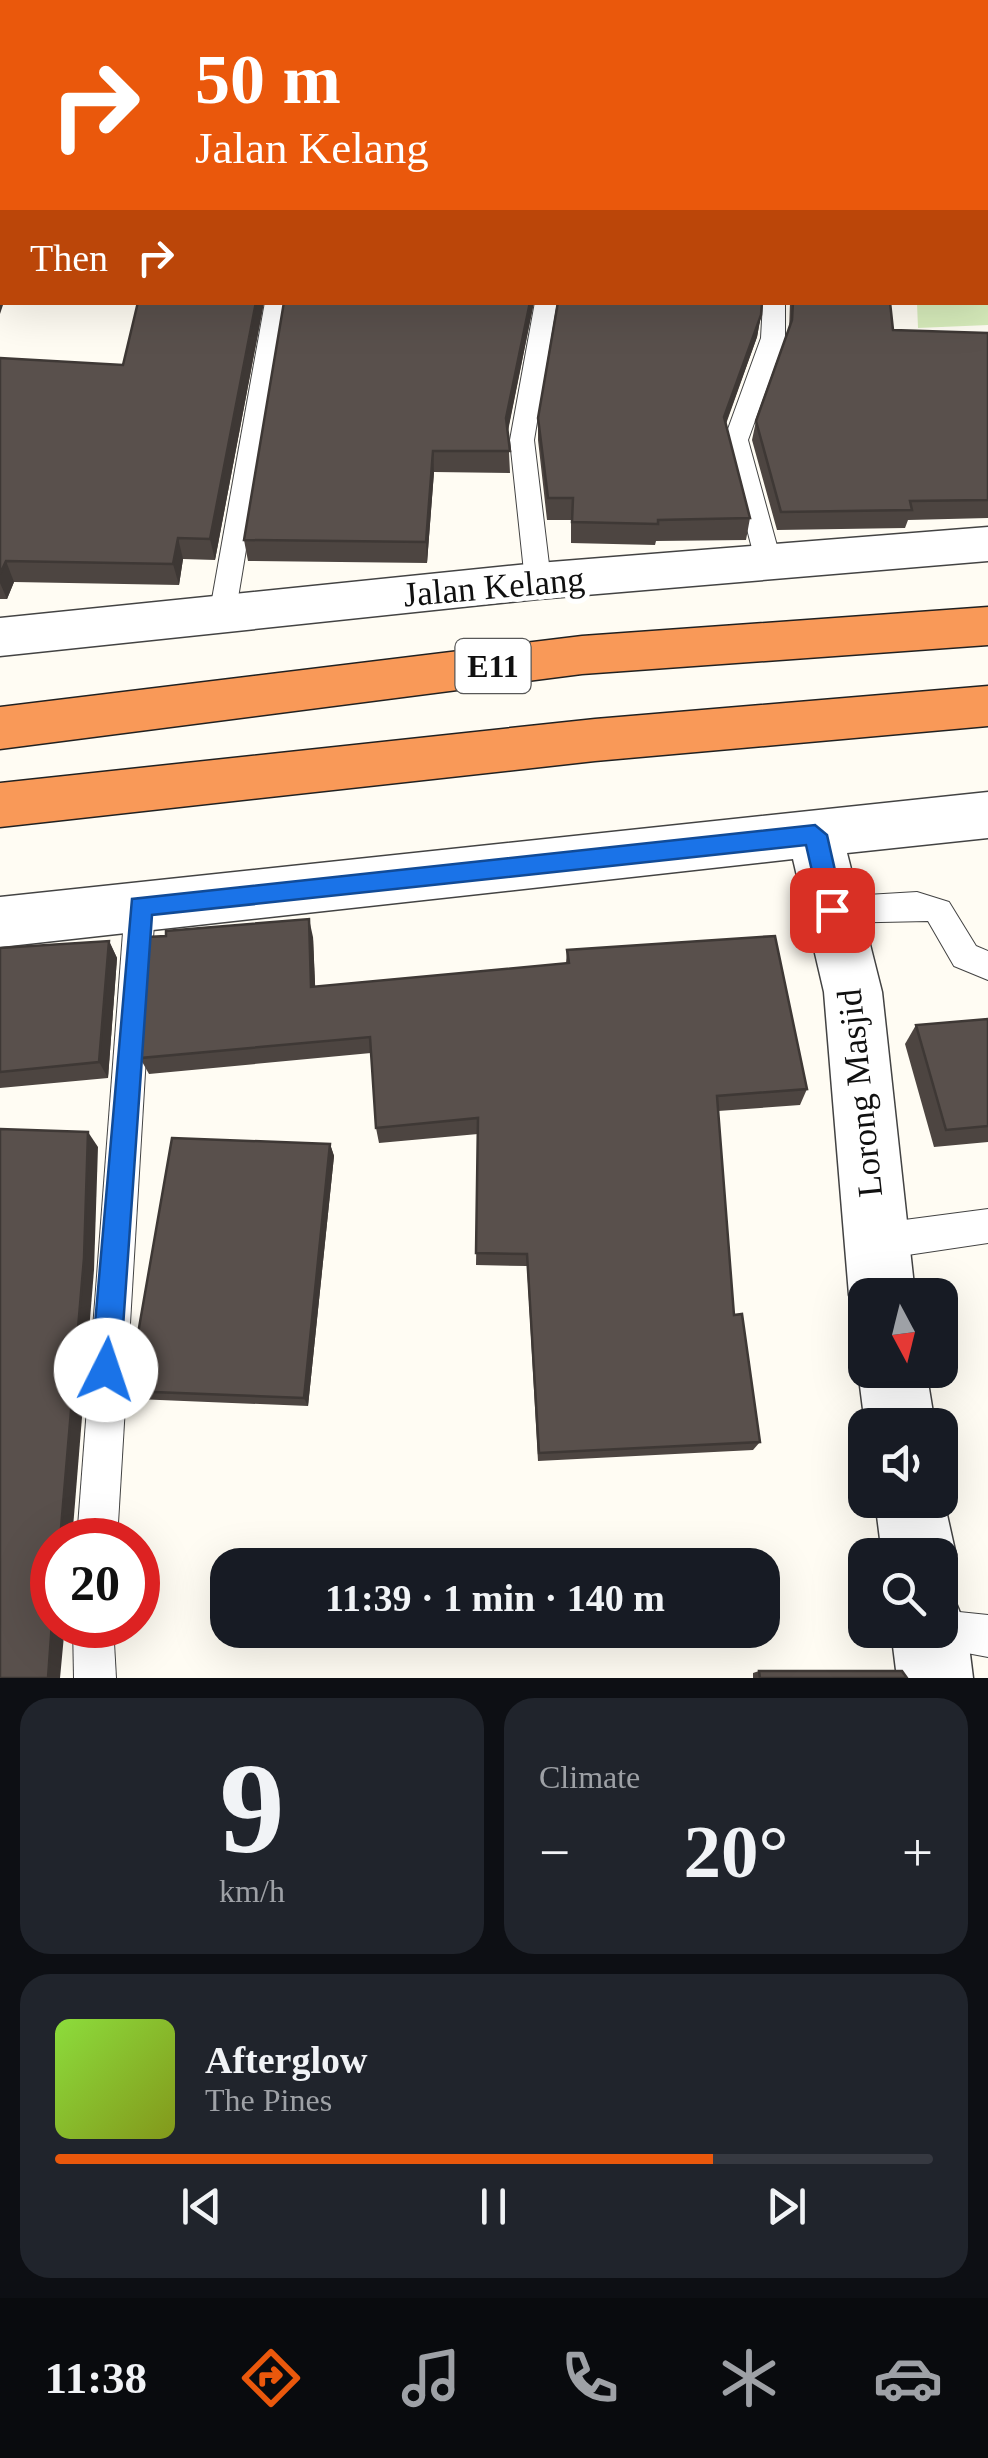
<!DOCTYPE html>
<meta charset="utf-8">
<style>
:root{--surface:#171b24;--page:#20242c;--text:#f1f3f6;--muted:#9ea1a6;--line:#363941;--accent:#ea580c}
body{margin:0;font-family:Georgia,serif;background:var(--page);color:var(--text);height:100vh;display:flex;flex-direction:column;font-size:38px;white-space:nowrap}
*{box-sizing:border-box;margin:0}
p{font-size:32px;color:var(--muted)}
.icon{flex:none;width:55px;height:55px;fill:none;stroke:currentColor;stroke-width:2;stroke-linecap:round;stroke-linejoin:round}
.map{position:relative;height:1678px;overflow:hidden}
.drawer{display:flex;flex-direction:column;gap:20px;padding:20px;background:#0d0f14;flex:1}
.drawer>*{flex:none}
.banner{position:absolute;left:0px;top:0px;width:990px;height:305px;box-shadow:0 10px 40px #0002;background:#ea580c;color:#fff;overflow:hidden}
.needle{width:65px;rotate:173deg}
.controls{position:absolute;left:848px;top:1278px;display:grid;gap:20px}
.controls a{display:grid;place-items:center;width:110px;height:110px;border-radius:20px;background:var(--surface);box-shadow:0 10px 40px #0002;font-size:50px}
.speed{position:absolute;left:30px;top:1518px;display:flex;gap:20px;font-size:50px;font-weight:700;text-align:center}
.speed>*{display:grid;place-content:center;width:130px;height:130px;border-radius:50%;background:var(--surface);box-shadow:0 10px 40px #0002;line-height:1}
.speed .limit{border:15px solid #d22;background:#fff;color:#111}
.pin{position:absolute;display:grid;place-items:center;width:85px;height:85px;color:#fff;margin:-42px;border-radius:20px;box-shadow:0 5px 15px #0006}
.me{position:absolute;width:110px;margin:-55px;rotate:4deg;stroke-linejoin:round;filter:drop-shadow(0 0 8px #0008)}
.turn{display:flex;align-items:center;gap:35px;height:210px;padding:0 30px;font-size:45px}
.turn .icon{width:130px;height:130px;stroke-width:2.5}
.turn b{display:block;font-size:70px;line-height:85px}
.then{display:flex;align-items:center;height:95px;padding:0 30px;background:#0003;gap:20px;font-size:38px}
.big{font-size:75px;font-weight:600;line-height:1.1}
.drawer .card{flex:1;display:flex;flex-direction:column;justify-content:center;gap:15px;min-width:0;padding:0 35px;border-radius:30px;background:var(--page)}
.drawer .dial{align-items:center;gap:0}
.dial b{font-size:130px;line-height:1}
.song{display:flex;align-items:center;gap:30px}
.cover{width:120px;height:120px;border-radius:15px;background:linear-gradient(135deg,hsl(90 70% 55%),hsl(70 70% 35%))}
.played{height:10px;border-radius:5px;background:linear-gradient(90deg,var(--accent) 75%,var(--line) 75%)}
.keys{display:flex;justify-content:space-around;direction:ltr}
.heat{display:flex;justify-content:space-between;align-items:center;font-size:55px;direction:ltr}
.drawer .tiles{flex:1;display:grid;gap:20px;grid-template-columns:1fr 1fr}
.card:last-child{grid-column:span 2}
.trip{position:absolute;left:210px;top:1548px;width:570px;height:100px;border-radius:30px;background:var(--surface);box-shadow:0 10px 40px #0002;font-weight:600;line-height:100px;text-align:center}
.tab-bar{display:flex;height:160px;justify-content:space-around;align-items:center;background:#090b0e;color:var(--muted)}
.tab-bar .icon{width:70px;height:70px}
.tab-bar .on{color:var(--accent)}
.tab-bar b{font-size:45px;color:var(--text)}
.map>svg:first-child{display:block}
</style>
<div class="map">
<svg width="988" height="1678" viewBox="0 0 988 1678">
<rect width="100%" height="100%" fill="#fffcf3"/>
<g fill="#d7ecbb">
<path d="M64,0H444L21,2Z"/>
<path d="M884,0H988V325L918,328L917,303L988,302V2Z"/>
</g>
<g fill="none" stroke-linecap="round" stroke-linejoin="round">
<defs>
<g id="lane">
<rect x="757" y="0" width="18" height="2"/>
<path d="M265,302H287L235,616L222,626L209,616Z"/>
<path d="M535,302H557L534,440L551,581L538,591L525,581L510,440Z"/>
<path d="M763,302H785V338L748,440L782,564L769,574L756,564L724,440L761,338Z"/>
<path d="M917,892L949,902L976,946L988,951V980L954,966L928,921L833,923L822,919L818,910L822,901L833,897Z"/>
<path d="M140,893L151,897L155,906L117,1540H77L125,906L129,897Z"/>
<path d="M988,1209V1243L874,1260L861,1255L856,1242L861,1229L874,1224Z"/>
<path d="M940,1610L988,1615V1657L919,1644L913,1630H940Z"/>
<path d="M73,1625H113L116,1678H74Z"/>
</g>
<g id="street">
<path d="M988,527V561L538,599L0,656V618L538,563Z"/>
<path d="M988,792V838L847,853L882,992L915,1295H865V1321L858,1319L849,1295L824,992L793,859L0,947V897Z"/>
<path d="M865,1353V1370H926L935,1425H865L858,1370Z"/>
<path d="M940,1483L956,1555L940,1583V1555H882L875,1500H940Z"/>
<path d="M940,1597L956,1603L967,1630L973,1678H897L891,1630H940Z"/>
</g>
<g id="highway">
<path d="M988,607V645L582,674L0,749V707L582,636Z"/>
<path d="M988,686V726L595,761L0,827V783L595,719Z"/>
</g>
</defs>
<use href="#lane" stroke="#434343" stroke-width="2"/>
<use href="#street" stroke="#434343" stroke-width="3"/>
<use href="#highway" stroke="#212121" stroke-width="3"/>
<use href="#lane" fill="#fff" fill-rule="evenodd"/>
<use href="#street" fill="#fff" fill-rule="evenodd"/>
<use href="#highway" fill="#f99958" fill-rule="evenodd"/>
</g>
<g fill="#4d4541">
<path d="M138,302H264L215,560L183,559L179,585L14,582L7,599H0V358L123,365Z"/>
<path d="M534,302L508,431L510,473L434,472L427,563L248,561L244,540Z"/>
<path d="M790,302L893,330L988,333V518L908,520L905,528L777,530L752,440L756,421L789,331Z"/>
<path d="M761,315L757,337L726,424L750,518L746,540L656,541L655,545L571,543V520H547L538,440V418Z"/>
<path d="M313,937L315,987L566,963L567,950L807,1089L800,1105L718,1111L734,1315L760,1442L753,1450L538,1461L527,1266L476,1265L478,1134L379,1143L376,1128L371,1053L149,1074L140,1058Z"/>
<path d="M109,941L117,958L108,1078L0,1088V948Z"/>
<path d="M988,1019V1142L934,1147L905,1044L916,1025Z"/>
<path d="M330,1144L334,1156L308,1406L136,1399L128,1391Z"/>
<path d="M759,1671L907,1678H753V1673Z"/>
</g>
<g fill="#3e3835">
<path d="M2,272V302H4L0,314V278Z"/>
<path d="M256,302H264L215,560L210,539Z"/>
<path d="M530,302H534L506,439V418Z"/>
<path d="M761,315L757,337L720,439L724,417Z"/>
<path d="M433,451L434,472L427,563L426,542Z"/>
<path d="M178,538L183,559L179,585L173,564Z"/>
<path d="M6,561L14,582L7,599L0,583V574Z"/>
<path d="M309,919L313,937L316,1005L311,987Z"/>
<path d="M109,941L117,958L108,1078L99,1062Z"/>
<path d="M88,1132L98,1147L94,1270L72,1540H60Z"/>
<path d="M330,1144L334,1156L308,1406L304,1398Z"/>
<path d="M52,1625H65L60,1678H48Z"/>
</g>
<g fill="#59504c" stroke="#3e3835" stroke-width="2.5">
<rect x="788" y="0" width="87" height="2"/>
<path d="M0,248H2V272L0,278Z"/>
<path d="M138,302H256L210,539L178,538L173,564L6,561L0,574V358L123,365Z"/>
<path d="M284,302H530L506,418L510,451H433L426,542L244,540Z"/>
<path d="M558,302H762L761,315L724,417L750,518L658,520V524L572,522L573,498H548L538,418Z"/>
<path d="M793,302H890L893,330L988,333V500L910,501L912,510L781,512L756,421L792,320Z"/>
<path d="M309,919L311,987L569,963L567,950L775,936L807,1089L717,1096L734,1315L742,1314L760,1442L539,1453L527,1254L476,1253L478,1118L376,1128L370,1037L140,1058L148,937L166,936V931Z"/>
<path d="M109,941L99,1062L0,1072V948Z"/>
<path d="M988,1019V1126L946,1130L916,1025Z"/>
<path d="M0,1129L88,1132L84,1258L60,1540H52V1622L48,1678H0Z"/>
<path d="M172,1138L330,1144L304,1398L128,1391Z"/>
<path d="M759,1671H902L907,1678H760Z"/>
</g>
<path fill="#1a73e8" stroke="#114b97" stroke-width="2.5" d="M815,825L827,835L844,910L832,920L821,910L806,845L152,915L120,1370L116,1381L106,1385L95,1381L91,1370L132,899Z"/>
<g text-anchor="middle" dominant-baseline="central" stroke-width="10" stroke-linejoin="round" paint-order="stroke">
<rect fill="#fff" stroke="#585858" stroke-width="2.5" x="455.5" y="639" width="75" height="54" rx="8"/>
<g font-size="32" font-weight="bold" fill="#101010">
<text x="493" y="666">E11</text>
</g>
<g font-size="35" fill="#101010" stroke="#fff">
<text transform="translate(494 587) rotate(-5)">Jalan Kelang</text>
<text transform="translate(860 1093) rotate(-96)">Lorong Masjid</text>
</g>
</g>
</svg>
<div class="controls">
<a><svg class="needle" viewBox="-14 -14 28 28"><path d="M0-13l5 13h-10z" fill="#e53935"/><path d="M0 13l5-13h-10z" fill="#9ea1a6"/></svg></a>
<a><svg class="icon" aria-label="sound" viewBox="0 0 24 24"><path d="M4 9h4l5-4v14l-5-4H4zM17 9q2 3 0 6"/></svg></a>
<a><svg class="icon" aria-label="search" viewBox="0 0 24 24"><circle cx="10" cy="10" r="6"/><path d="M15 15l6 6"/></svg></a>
</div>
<div class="speed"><div class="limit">20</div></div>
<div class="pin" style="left:832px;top:910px;background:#d93025"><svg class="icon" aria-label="arrive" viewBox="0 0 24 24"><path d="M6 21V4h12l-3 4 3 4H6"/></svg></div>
<svg class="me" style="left:106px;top:1370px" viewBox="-20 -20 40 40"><circle r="19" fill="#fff"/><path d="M0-13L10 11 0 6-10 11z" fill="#1a73e8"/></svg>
<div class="trip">11:39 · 1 min · 140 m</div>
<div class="banner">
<div class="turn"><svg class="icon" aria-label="right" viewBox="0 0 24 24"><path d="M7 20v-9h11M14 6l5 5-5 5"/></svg><div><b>50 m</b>Jalan Kelang</div></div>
<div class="then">Then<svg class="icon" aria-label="right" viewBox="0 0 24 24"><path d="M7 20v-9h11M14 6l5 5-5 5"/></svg></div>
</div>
</div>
<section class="drawer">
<div class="tiles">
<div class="card dial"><b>9</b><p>km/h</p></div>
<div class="card"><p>Climate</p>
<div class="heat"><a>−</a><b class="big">20°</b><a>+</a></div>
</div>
<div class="card">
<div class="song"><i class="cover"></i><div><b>Afterglow</b><p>The Pines</p></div></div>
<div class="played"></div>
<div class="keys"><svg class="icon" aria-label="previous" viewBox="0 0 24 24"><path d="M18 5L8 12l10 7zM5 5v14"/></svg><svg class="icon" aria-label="pause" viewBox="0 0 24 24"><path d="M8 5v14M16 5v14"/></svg><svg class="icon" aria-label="next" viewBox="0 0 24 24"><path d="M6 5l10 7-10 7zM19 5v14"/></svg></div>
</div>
</div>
</section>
<nav class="tab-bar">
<b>11:38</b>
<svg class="icon on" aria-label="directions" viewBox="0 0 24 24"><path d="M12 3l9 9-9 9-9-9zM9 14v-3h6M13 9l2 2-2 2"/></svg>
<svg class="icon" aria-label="music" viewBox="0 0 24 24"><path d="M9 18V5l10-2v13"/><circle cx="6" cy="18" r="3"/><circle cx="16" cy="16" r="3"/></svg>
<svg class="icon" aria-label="phone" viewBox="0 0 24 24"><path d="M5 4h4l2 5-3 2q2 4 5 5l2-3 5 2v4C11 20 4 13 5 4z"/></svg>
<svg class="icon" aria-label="climate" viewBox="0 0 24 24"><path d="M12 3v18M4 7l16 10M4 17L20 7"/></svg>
<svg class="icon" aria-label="car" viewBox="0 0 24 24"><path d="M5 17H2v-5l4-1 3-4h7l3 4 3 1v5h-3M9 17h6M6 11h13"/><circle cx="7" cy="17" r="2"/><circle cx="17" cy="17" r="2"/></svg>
</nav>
